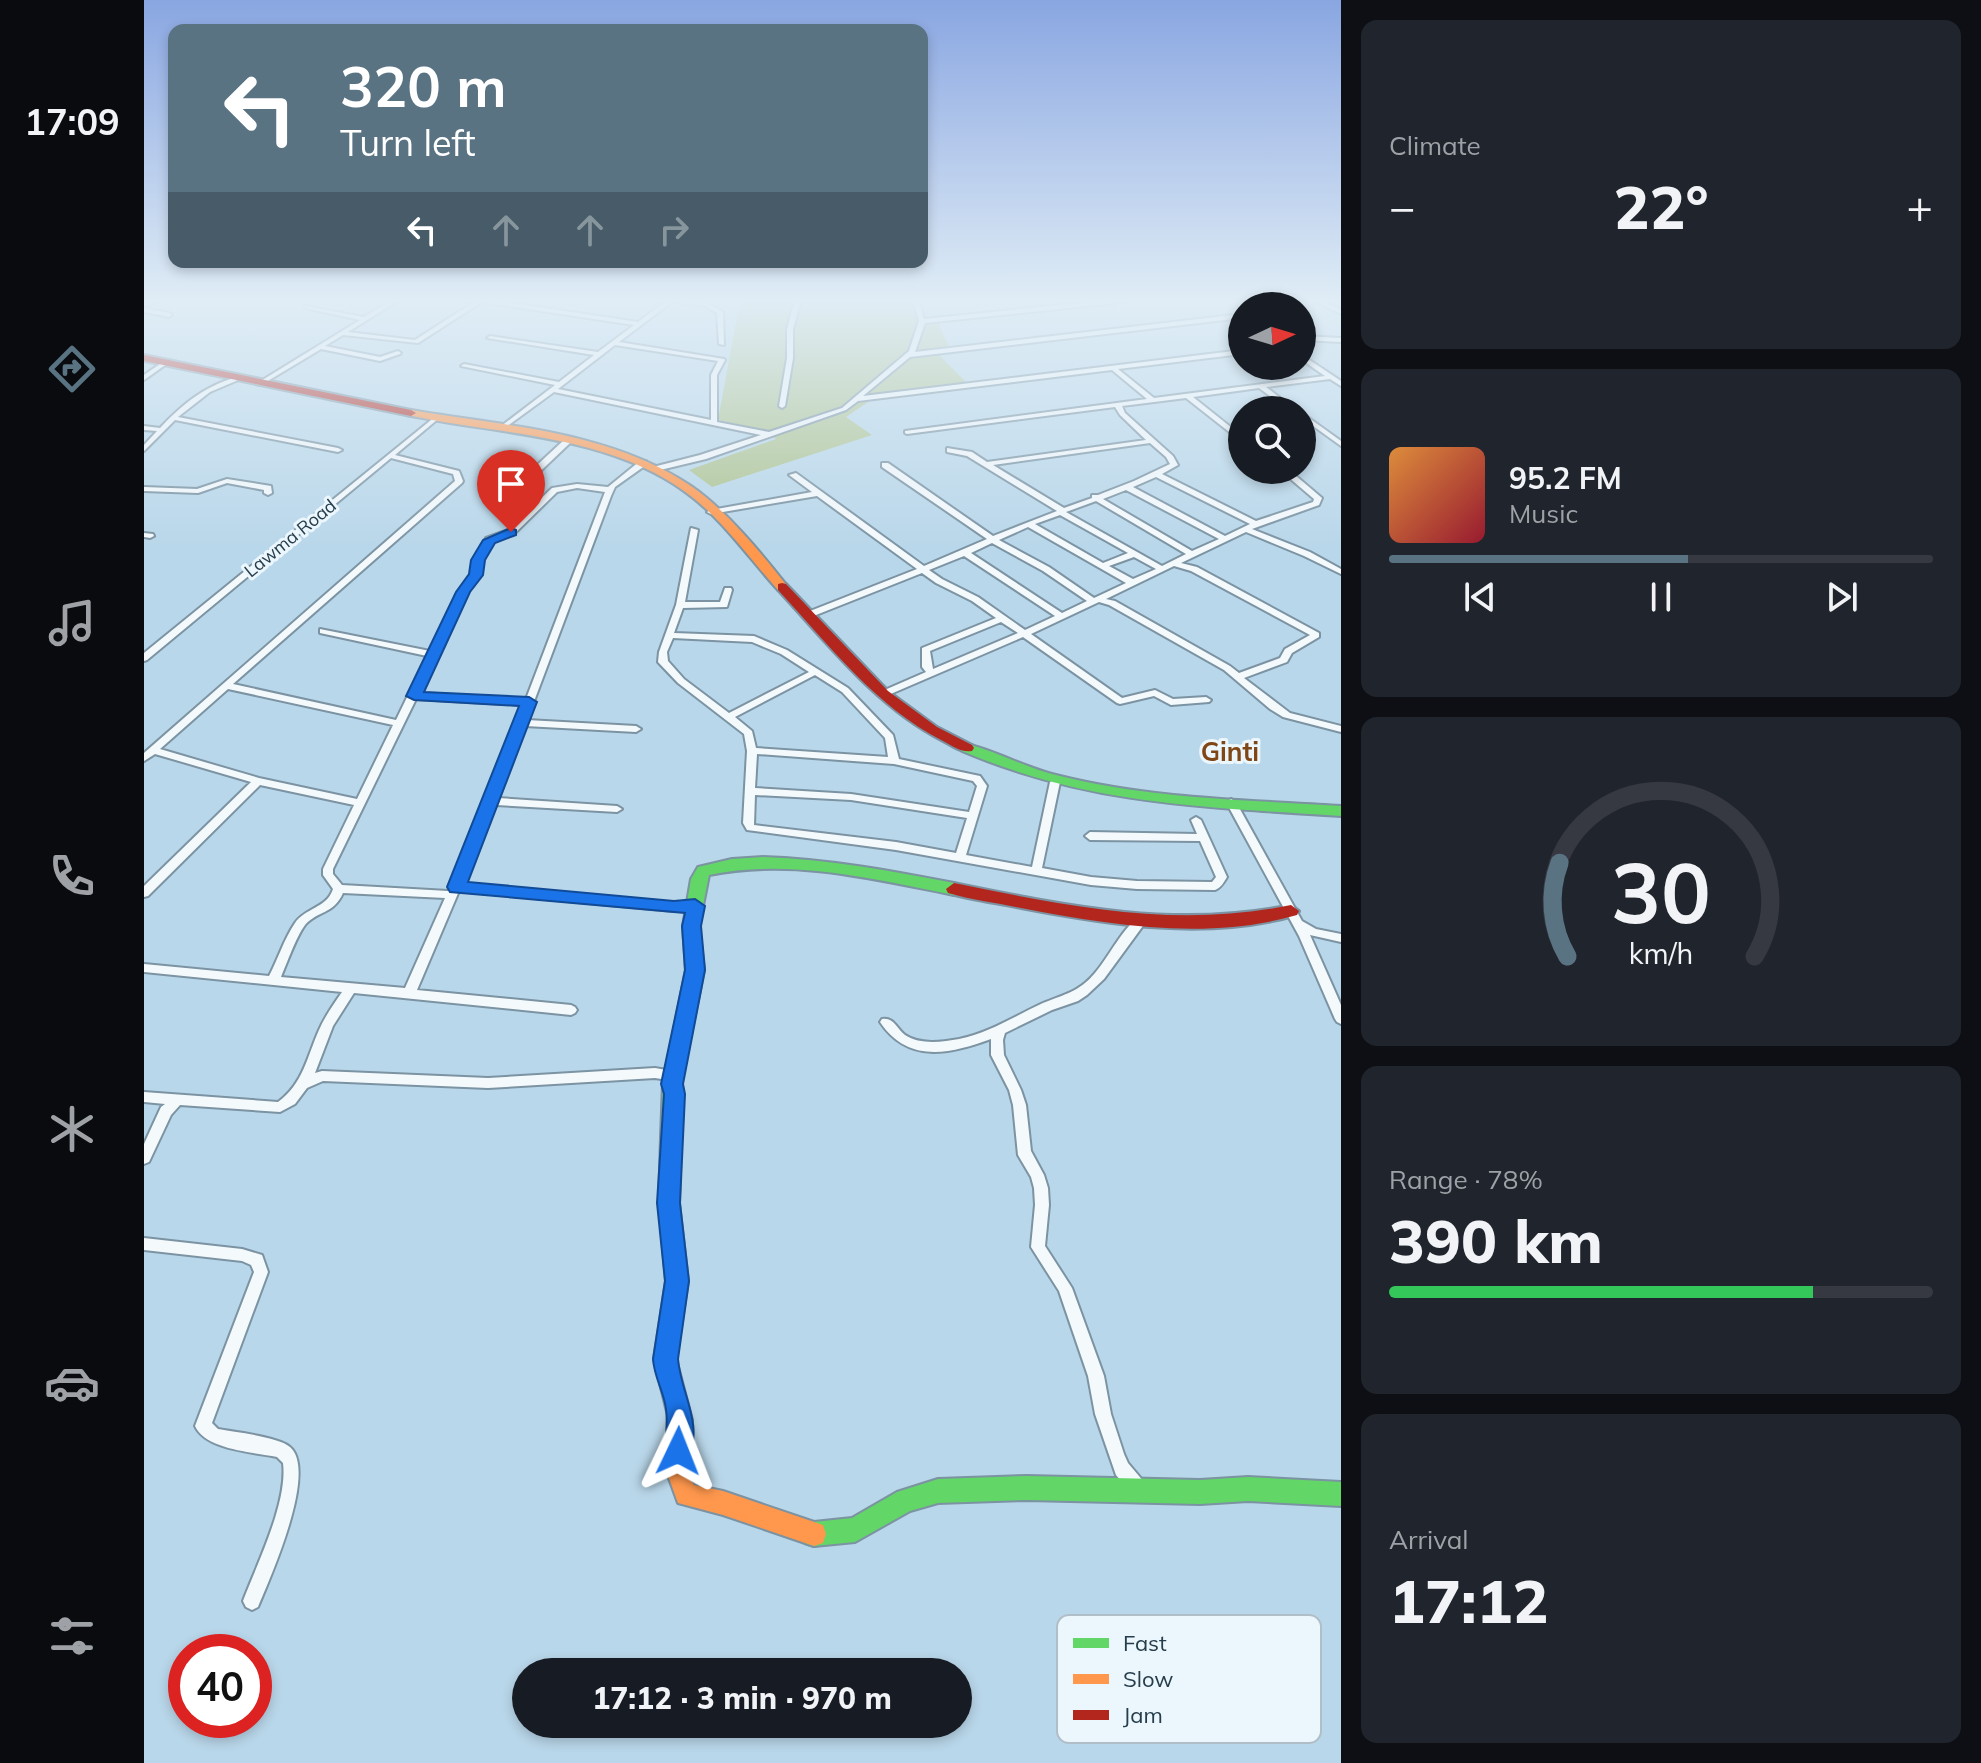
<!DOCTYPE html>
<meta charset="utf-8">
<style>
:root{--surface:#171b24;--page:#20242c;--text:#f1f3f6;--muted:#9ea1a6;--line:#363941;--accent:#597383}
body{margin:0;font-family:Mulish,sans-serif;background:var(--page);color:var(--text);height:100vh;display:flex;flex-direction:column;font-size:30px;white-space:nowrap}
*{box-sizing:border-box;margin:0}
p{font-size:26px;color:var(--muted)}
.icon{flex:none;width:44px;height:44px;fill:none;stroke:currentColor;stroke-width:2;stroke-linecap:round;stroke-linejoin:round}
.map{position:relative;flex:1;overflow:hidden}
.side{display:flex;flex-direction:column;gap:20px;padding:20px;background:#0d0f14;width:640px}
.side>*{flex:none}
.hud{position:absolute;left:24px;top:24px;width:760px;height:244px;border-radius:16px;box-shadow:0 4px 12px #0003;background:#597383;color:#fff;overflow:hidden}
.needle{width:52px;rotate:86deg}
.buttons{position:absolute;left:1084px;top:292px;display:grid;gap:16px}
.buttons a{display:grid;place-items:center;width:88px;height:88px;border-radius:50%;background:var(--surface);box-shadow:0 4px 12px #0003;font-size:40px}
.speed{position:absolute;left:24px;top:1634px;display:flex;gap:16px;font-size:40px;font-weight:700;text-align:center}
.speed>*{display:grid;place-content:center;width:104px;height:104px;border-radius:50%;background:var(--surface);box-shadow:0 4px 12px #0003;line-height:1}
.speed .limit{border:12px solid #d22;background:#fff;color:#111}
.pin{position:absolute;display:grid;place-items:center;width:68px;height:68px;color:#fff;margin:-82px -34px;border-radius:50% 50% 50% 0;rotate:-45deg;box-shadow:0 0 8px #0007}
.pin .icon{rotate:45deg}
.me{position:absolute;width:88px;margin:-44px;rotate:2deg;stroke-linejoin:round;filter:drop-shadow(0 0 6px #0008)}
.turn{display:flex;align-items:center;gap:28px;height:168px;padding:0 40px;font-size:36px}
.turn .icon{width:104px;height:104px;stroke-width:2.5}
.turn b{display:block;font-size:56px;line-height:68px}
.lanes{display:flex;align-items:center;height:76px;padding:0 40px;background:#0003;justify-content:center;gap:40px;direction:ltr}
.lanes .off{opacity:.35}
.big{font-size:60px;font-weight:800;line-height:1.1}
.side .tile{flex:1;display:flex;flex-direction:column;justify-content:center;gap:12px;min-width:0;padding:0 28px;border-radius:16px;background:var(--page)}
.side .dial{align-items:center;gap:0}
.dial svg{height:208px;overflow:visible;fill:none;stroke:var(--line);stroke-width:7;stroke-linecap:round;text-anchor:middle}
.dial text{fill:var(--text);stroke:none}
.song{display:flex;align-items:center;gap:24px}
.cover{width:96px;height:96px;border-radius:12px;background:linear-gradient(135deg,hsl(30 70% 55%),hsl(350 70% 35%))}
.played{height:8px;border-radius:4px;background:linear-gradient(90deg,var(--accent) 55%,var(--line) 55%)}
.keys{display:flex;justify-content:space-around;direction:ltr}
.heat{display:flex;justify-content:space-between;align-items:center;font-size:44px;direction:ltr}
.charge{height:12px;border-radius:6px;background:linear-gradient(90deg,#34c759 78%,var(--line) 0)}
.trip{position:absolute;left:368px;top:1658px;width:460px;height:80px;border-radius:40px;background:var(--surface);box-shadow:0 4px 12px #0003;font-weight:800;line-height:80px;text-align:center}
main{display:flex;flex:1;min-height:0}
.tab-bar{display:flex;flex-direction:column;width:144px;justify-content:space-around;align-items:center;background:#090b0e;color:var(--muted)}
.tab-bar .icon{width:56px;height:56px}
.tab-bar .active{color:var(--accent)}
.tab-bar b{font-size:36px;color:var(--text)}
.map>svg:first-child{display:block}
</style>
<main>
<nav class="tab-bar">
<b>17:09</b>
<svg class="icon active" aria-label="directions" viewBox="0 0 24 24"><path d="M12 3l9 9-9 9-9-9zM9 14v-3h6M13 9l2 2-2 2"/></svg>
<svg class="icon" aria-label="music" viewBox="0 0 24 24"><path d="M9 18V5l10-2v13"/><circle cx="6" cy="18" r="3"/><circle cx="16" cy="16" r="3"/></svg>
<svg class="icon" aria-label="phone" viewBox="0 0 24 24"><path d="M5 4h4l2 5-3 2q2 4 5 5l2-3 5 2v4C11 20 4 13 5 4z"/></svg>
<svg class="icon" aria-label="climate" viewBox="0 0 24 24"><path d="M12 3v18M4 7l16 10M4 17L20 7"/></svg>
<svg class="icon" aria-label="car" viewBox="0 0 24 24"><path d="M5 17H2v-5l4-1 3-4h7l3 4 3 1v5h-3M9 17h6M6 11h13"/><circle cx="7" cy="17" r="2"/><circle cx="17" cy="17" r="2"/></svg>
<svg class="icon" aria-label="filters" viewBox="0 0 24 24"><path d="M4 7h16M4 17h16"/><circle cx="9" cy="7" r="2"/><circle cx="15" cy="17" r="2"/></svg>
</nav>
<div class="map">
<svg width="1197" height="1763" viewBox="0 0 1197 1763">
<rect width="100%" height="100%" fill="#b9d7ea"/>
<path fill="#afc492" d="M596,300H777L775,319L794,323L806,349L796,356L826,386L727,400L702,417L728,435L568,487L545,470L632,439L620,430L574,420Z"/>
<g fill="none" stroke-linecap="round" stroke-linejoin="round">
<defs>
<g id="street">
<path d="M8,300H16L0,307V303Z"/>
<path d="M248,300H255L204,332L271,340L333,300H347L494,322L523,300L562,302L579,312L580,345L575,344L573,313L561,306L528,302L475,342L580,359L581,360L573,375V422L625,432L698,408L765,351L775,321L769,300H775L780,319L966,300H983L980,302L781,323L771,352L1098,314V318L766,357L719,396L1098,350V354L974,369L1010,398L1181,376L1158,360V355L1197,381V386L1186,379L1122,387L1152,410H1145L1115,388L1049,397L1098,436V442L1042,398L978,406L981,413L1029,456L1034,465L1018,474L1112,521L1169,502L1170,499L1136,470H1145L1178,498L1175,505L1108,529L1166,552L1197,569V574L1160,556L1102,532L1037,563L1053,567L1175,633V637L1148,653L1143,662L1100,678L1146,713L1197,726V732L1139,717L1126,709L1080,670L965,605L955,602L887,634L978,698L1011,690L1029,699L1062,697L1067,700L1065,702L1027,705L1010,696L976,704L973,703L879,637L742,696H736V692L782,672L778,667V648L852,618L828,601L792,583L778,573L667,617H661V613L773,569L673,496L567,514L563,512L567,510L668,492L645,475L652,473L780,566L843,539L738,467V463H744L849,536L913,511L823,456L803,452V448L828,452L843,462L1002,440L976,415L971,407L763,434L761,433V431L1003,399L968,370L714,401L702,410L562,459L512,471H509V467L556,455L617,435L410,392L358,430L356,429V427L411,385L317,366L320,364L415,382L450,355L343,338L346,336L454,352L490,325L338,302L274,343L199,335L181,346L236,357L254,351L257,353L256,354L236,361L177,349L117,385L112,384L216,320L161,308V306L220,317ZM471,345L574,361L567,375V420L414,389ZM1006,443L1022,457L1026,464L990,481L954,495H948V498L920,508L849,465ZM1012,477L1106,524L1081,536L989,487ZM982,490L1075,539L1048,551L959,499ZM952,501L1042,554L1018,566L922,512ZM916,515L984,553L959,563L891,524ZM884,527L982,583L950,598L905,567L855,540ZM848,543L899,571L943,601L918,613L827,553ZM820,556L911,616L881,630L834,597L798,579L785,570ZM990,557L1012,569L989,579L965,566ZM1030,566L1047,571L1166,635L1141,649L1136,658L1095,673L1086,666L971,601L962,599ZM857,622L874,633L789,669L786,651Z"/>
<path d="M651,300H657L649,329V358L641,406L638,408L635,406L643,358V329Z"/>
<path d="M1094,300H1100L1101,306H1098V309L1095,307Z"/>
<path d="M1169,300H1176L1197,310V314Z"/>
<path d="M0,308L25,313L28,315L25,317L0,312Z"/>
<path d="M1158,336L1197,338V342L1158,340Z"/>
<path d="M19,362L24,363L0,380V375Z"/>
<path d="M90,378L93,380L92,381L66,392L34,417L194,448L198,450L194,452L31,420L0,451V445L13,431L0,430V426L16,428C38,405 59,387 90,378Z"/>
<path d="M1158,413L1197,441V446L1158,418Z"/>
<path d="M292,416L295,418L294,419L251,455L315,471L319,481L318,483L89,684L252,720L283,656L176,633V629L286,651L315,592L328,575L330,560L342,538L364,530L408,488L433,484L464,487L496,461H502V465L471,487L467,496L383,720L492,726L497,729L492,732L381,726L354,798L473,806L478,809L473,812L352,805L318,884L530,903L551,902L557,906L551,910L530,911L315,891L273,990L427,1005L431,1007L433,1010L431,1013L427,1015L210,993L189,1026L171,1073L178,1071L344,1078L511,1068L534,1072L536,1076L534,1080L530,1081L511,1078L344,1088L179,1081L163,1088L151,1104L136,1112L36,1105L27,1115L5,1162L0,1164V1144L17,1107L21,1104L0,1102V1092L134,1102C159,1084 163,1057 175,1030C181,1016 190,1004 198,992L0,972V964L125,976C134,959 140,939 151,923C161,908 183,908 189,889L179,875V869L210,805L116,785L4,896L0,897V886L107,782L11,754L0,761V753L311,481L309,474L247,458L3,660L0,661V653ZM433,488L461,492L382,699L274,693L292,657L294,655L293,654L323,592L336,575L338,560L348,542L370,534L413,492ZM84,689L249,725L213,799L115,778L16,749ZM272,699L380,705L343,801L304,891L198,885L189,874V869ZM199,893L301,898L261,988L137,977C143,963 152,937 161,925C173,911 190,914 199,893Z"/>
<path d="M419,441L426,443L384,483H378V479Z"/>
<path d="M83,479L127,486L128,493L124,495L120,493V490L83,483L54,493L0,491V487L53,489Z"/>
<path d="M547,528L554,530L541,602H576L581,588H587L588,590L583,607L539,608L530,633L610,636L643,650L704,688L749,735L755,759L836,776L843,786L822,855L888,867L906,782L911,779L916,782L898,868L947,877L993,881L1068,882L1072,877L1056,841L946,840L941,836L946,832L1053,834L1047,820L1052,817L1057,820L1083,877C1080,882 1077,888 1071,890L993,889L947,885L752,850L603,830L599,823L603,751L600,734L534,683L514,662L515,652L532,605ZM529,638L608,642L637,654L665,672L585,713L540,679L524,661L523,652ZM671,675L698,692L741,738L744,757L612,748L608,731L591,717ZM613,754L750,764L829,781L833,786L825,812L707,794L611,788ZM611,795L707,800L823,818L812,853L752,842L610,825Z"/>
<path d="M0,533L9,534L10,536L6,538L0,537Z"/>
<path d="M1087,799L1092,802L1158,921L1172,929L1197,934V942L1166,935L1197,1005V1024L1193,1022L1191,1019L1155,936L1082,802Z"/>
<path d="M997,916L1003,920L1001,923L960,979L943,995L934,1001L908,1010L861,1033L859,1040L860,1055L877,1090L882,1105L887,1151L900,1175L904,1188L905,1205L901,1246L928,1288L960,1376L967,1414L980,1454L984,1463L1000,1482L1002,1488L1000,1494L994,1496L988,1494L972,1475L951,1414L944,1376L915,1291L887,1247L891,1205L890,1188L887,1177L874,1155L869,1105L865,1090L847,1055V1039C806,1054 764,1064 736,1022L738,1019C750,1017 752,1028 761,1035C776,1045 798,1042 815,1039C845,1033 871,1016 899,1003C921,994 935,992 951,973C965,957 980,925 997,916Z"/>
<path d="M0,1238L98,1249L118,1255L124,1272L68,1423L74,1429C91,1432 135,1437 146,1447C174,1471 126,1578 114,1607L108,1610L102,1607L99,1601C113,1564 144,1502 139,1463L133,1457C109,1452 62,1450 51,1426L110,1272L107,1265L98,1261L0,1250Z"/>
</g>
<g id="fast">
<path d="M823,744C855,752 884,769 916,776C1008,799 1103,800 1197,806V816C1062,807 945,805 818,751L816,748Z"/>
<path d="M619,857C684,859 747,871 810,883L818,889L810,895C730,879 647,858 565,875L555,926L560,970L537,1084V1137L534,1143L527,1145L520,1143L517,1137L519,1084L542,970L539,926L547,879L554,867L588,859Z"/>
<path d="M883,1476L1056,1480L1104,1477L1197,1482V1506L1104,1501L1056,1504L883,1500L794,1503L766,1511L711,1542L670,1546L661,1543L658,1534L661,1525L670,1522L708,1518L753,1492L794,1479Z"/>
</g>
<g id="slow">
<path d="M267,410C360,426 466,431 547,486C582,510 618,554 644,587L638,591L634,590C604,557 577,517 540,491C460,434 356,435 263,415V411Z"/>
<path d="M527,1129L534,1131L537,1137L535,1203L544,1281L532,1359L548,1420L545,1459L548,1482L550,1485L579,1491L679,1525L682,1534L679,1543L670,1546L579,1515L534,1503L522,1470L525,1420L510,1359L522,1281L515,1203L517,1137L520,1131Z"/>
</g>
<g id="jam">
<path d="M0,355L267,410L272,413L267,416L0,361Z"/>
<path d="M638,583L642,584L744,691L793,727L828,745L830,748L828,751C817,753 809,746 799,741C732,707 684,644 634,590V584Z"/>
<path d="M810,883C923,906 1032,929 1147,905L1155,911L1153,915C1064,941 966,925 877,908C853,903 828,900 804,893L802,889Z"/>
</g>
</defs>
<use href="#street" stroke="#7b93a2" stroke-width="4"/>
<use href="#fast" stroke="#7b93a2" stroke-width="4"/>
<use href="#slow" stroke="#7b93a2" stroke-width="4"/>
<use href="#jam" stroke="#7b93a2" stroke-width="4"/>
<use href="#street" fill="#f4f9fc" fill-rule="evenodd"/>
<use href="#fast" fill="#63d668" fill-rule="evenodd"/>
<use href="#slow" fill="#ff974d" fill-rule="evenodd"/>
<use href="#jam" fill="#b3261e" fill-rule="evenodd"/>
</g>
<linearGradient id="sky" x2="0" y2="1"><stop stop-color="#89a6e1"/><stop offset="0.55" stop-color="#e0edf6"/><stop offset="1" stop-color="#e0edf6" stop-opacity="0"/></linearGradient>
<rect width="1197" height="547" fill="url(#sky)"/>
<path fill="#1a73e8" stroke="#114b97" stroke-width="2" d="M367,528L372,530V535L351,543L341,560L339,575L326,592L280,692L385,697L393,702L324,882L530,901L551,899L561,906L557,926L561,970L539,1084L541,1094L536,1203L545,1281L534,1359C537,1395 560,1422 544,1461L534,1465L525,1461C518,1444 525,1427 522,1409C520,1392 510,1377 509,1359L521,1281L513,1203L520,1094L517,1084L541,970L538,926L541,913L306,892L303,887L375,706L270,700L262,696L312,592L325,574L327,560L339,540Z"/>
<g text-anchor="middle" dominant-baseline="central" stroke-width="6" stroke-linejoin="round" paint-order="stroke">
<g font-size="18" fill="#263d4b" stroke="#ebf6fd">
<text transform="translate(146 538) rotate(-39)">Lawma Road</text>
</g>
<g font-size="26" font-weight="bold" fill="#814615" stroke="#ebf6fd">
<text x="1086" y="751">Ginti</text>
</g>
</g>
<rect x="913" y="1615" width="264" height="128" rx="12" fill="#ebf6fd" stroke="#b0bec8" stroke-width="2"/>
<rect x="929" y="1638" width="36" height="10" fill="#63d668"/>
<rect x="929" y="1674" width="36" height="10" fill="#ff974d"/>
<rect x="929" y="1710" width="36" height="10" fill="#b3261e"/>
<g font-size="22" fill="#263d4b">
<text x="979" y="1651">Fast</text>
<text x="979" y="1687">Slow</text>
<text x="979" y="1723">Jam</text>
</g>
</svg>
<div class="buttons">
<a><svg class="needle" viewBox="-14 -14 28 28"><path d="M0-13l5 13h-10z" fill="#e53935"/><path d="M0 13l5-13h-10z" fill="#9ea1a6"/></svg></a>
<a><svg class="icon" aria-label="search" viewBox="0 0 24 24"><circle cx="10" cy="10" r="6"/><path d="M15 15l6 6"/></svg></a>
</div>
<div class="speed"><div class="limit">40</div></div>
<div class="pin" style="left:367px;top:532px;background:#d93025"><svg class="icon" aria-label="arrive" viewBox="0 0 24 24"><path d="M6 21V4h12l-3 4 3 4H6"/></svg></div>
<svg class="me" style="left:534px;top:1451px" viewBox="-20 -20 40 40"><path d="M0-17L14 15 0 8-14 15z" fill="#1a73e8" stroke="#fff" stroke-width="4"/></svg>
<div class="trip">17:12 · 3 min · 970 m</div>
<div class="hud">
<div class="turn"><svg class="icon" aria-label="left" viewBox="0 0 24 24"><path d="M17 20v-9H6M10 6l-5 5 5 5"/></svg><div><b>320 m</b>Turn left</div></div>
<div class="lanes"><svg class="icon" aria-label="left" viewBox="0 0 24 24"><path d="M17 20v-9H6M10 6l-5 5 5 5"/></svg><svg class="icon off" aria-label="ahead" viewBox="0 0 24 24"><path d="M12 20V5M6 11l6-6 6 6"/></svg><svg class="icon off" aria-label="ahead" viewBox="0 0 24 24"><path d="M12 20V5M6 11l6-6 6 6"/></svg><svg class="icon off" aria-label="right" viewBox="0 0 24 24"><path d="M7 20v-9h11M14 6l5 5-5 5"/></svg></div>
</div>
</div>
<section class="side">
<div class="tile"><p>Climate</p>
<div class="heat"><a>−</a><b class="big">22°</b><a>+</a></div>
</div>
<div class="tile">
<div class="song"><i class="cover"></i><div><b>95.2 FM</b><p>Music</p></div></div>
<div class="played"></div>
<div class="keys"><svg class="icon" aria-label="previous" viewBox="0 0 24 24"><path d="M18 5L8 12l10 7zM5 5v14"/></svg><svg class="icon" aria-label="pause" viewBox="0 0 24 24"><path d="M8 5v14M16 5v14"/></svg><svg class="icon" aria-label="next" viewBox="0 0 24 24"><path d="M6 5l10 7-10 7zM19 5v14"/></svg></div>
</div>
<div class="tile dial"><svg viewBox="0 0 100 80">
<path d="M14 69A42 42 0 1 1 86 69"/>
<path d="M14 69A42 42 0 0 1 11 33" stroke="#597383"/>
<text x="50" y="56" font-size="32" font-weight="700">30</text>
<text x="50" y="72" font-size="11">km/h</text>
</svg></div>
<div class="tile"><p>Range · 78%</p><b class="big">390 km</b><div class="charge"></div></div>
<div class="tile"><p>Arrival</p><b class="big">17:12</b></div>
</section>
</main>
